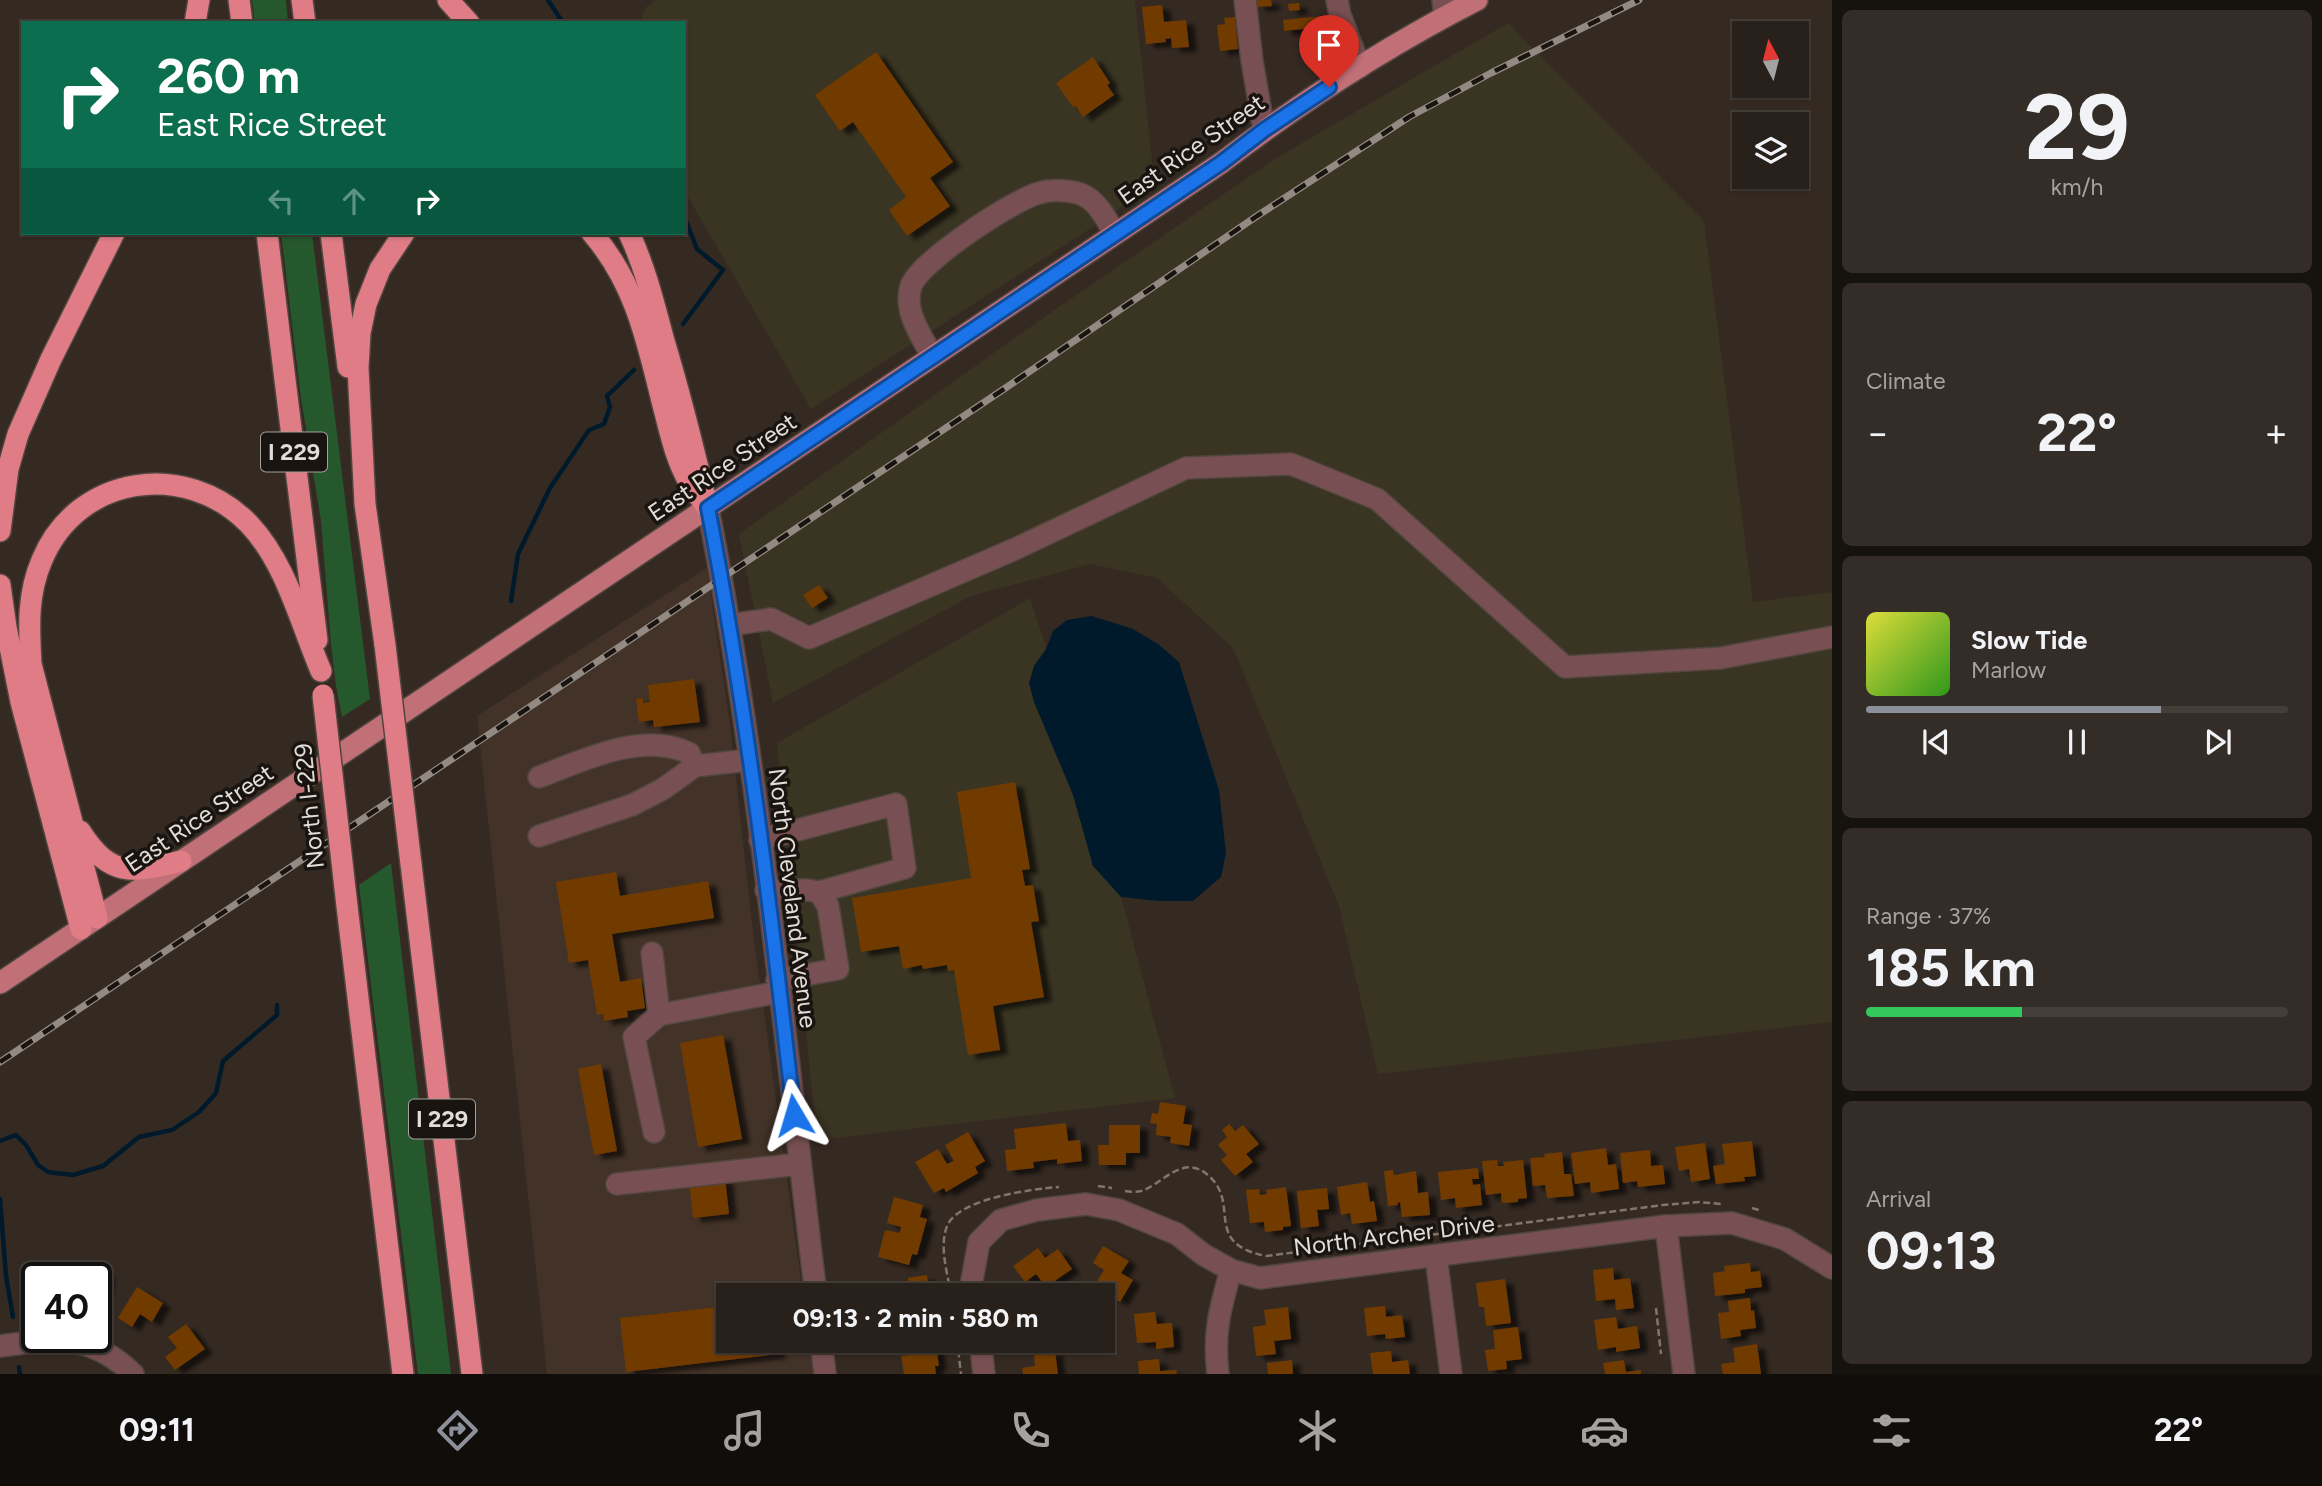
<!DOCTYPE html>
<meta charset="utf-8">
<style>
:root{--surface:#28201a;--page:#342d27;--text:#f1f3f6;--muted:#a5a3a2;--line:#443e39;--accent:#8c9099}
body{margin:0;font-family:Figtree,sans-serif;background:var(--page);color:var(--text);height:100vh;display:flex;flex-direction:column;font-size:26px;white-space:nowrap}
*{box-sizing:border-box;margin:0}
p{font-size:23px;color:var(--muted)}
.icon{flex:none;width:38px;height:38px;fill:none;stroke:currentColor;stroke-width:2;stroke-linecap:round;stroke-linejoin:round}
.map{position:relative;flex:1;overflow:hidden}
.sheet{display:flex;flex-direction:column;gap:10px;padding:10px;background:#16120e;width:490px}
.sheet>*{flex:none}
.guide{position:absolute;left:21px;top:21px;width:665px;height:214px;border-radius:0px;box-shadow:0 2px 5px #0004,0 0 0 2px var(--line);background:#0b6e4f;color:#fff;overflow:hidden}
.needle{width:46px;rotate:353deg}
.fabs{position:absolute;left:1732px;top:21px;display:grid;gap:14px}
.fabs a{display:grid;place-items:center;width:77px;height:77px;border-radius:0px;background:var(--surface);box-shadow:0 2px 5px #0004,0 0 0 2px var(--line);font-size:35px}
.speed{position:absolute;left:21px;top:1262px;display:flex;gap:14px;font-size:35px;font-weight:700;text-align:center}
.speed>*{display:grid;place-content:center;width:91px;height:91px;border-radius:50%;background:var(--surface);box-shadow:0 2px 5px #0004,0 0 0 2px var(--line);line-height:1}
.speed .limit{border:4px solid #111;border-radius:10px;background:#fff;color:#111}
.pin{position:absolute;display:grid;place-items:center;width:60px;height:60px;color:#fff;margin:-72px -30px;border-radius:50% 50% 50% 0;rotate:-45deg;box-shadow:0 0 7px #0007}
.pin .icon{rotate:45deg}
.me{position:absolute;width:77px;margin:-38px;rotate:353deg;stroke-linejoin:round;filter:drop-shadow(0 0 5px #0008)}
.turn{display:flex;align-items:center;gap:24px;height:147px;padding:0 21px;font-size:32px}
.turn .icon{width:91px;height:91px;stroke-width:2.5}
.turn b{display:block;font-size:49px;line-height:60px}
.lanes{display:flex;align-items:center;height:66px;padding:0 21px;background:#0003;justify-content:center;gap:35px;direction:ltr}
.lanes .off{opacity:.35}
.big{font-size:52px;font-weight:700;line-height:1.1}
.sheet .widget{flex:1;display:flex;flex-direction:column;justify-content:center;gap:10px;min-width:0;padding:0 24px;border-radius:10px;background:var(--page)}
.sheet .dial{align-items:center;gap:0}
.dial b{font-size:91px;line-height:1}
.song{display:flex;align-items:center;gap:21px}
.cover{width:84px;height:84px;border-radius:10px;background:linear-gradient(135deg,hsl(60 70% 55%),hsl(110 70% 35%))}
.played{height:7px;border-radius:4px;background:linear-gradient(90deg,var(--accent) 70%,var(--line) 70%)}
.keys{display:flex;justify-content:space-around;direction:ltr}
.heat{display:flex;justify-content:space-between;align-items:center;font-size:38px;direction:ltr}
.charge{height:10px;border-radius:5px;background:linear-gradient(90deg,#34c759 37%,var(--line) 0)}
.trip{position:absolute;left:716px;top:1283px;width:399px;height:70px;border-radius:0px;background:var(--surface);box-shadow:0 2px 5px #0004,0 0 0 2px var(--line);font-weight:700;line-height:70px;text-align:center}
.dock{display:flex;height:112px;justify-content:space-around;align-items:center;background:#100d0a;color:var(--muted)}
.dock .icon{width:49px;height:49px}
.dock .active{color:var(--accent)}
.dock b{font-size:32px;color:var(--text)}
main{display:flex;flex:1;min-height:0}
.map>svg:first-child{display:block}
</style>
<main>
<div class="map">
<svg width="1832" height="1374" viewBox="0 0 1832 1374">
<defs>
<filter id="shadow"><feDropShadow dx="8" dy="4.5" stdDeviation="2" flood-color="#0009"/></filter>
</defs>
<rect width="100%" height="100%" fill="#352a22"/>
<path fill="#423227" d="M707,568L730,725L753,932L803,1295H728V1340L810,1341L815,1374H547L477,716Z"/>
<g fill="#3a3422">
<path d="M656,0H1135L1154,180L1113,214L811,409L684,190V23H640L645,8Z"/>
<path d="M1508,23L1704,221L1753,602L1832,592V1022L1378,1074L1339,906L1233,648L1157,578L1090,564L971,596L773,703L739,534L1043,318L1278,157Z"/>
<path d="M1030,598L1093,792L1175,1098L817,1140L777,743Z"/>
</g>
<g fill="#26582d">
<path d="M252,0H286L288,23H255Z"/>
<path d="M281,233H312L370,699L342,717L336,686L331,644L321,521L301,398Z"/>
<path d="M391,863L451,1374H418L359,885Z"/>
</g>
<path fill="#001a2c" d="M1092,616L1133,629L1158,644L1179,662L1219,790L1226,853L1221,877L1193,901H1159L1121,897L1093,866L1073,795L1034,702L1029,683L1034,666L1046,649L1053,631L1067,620Z"/>
<g fill="none" stroke-linecap="round" stroke-linejoin="round">
<g stroke="#001a2c" stroke-width="4.5">
<path d="M548,0L563,23"/>
<path d="M683,324L723,270L697,249L684,216"/>
<path d="M511,601L518,554L550,488L589,430L604,424L610,407L607,396L634,370"/>
<path d="M0,1141L16,1135L26,1145L38,1165L48,1172L73,1175L103,1166L139,1137L172,1130L199,1112L216,1093L223,1061L277,1015V1005"/>
<path d="M0,1199L6,1276L13,1317"/>
<path d="M19,1367L20,1374"/>
</g>
</g>
<g fill="#713b00" filter="url(#shadow)">
<path d="M1256,0H1271L1272,6L1257,7Z"/>
<path d="M1299,3L1300,10L1289,11L1288,4Z"/>
<path d="M1162,5L1164,22L1186,20L1189,47L1172,48L1171,38L1165,39L1166,42L1146,44L1142,7Z"/>
<path d="M1321,16L1322,27L1284,31L1283,20Z"/>
<path d="M1235,17L1238,49L1220,51L1217,25L1225,24L1224,18Z"/>
<path d="M876,52L953,162L930,178L950,206L907,236L889,210L906,197L853,122L840,131L815,95Z"/>
<path d="M1093,57L1110,83L1107,85L1114,95L1083,117L1076,106L1073,107L1056,83Z"/>
<path d="M819,585L828,598L812,608L803,595Z"/>
<path d="M694,679L700,722L654,727L653,720L639,722L636,699L643,698V703L650,702L648,685Z"/>
<path d="M1015,782L1030,869L1022,870L1025,886L1033,885L1039,921L1031,922L1044,997L993,1006L1000,1050L968,1055L954,970L948,971L947,965L923,969L922,965L903,969L899,946L861,952L852,898L971,878L957,792Z"/>
<path d="M616,872L620,896L708,881L714,918L612,934L620,982L641,978L645,1008L627,1011L628,1017L604,1021L603,1014L597,1015L588,960L569,963L556,882Z"/>
<path d="M723,1035L742,1139L698,1147L680,1043Z"/>
<path d="M601,1064L617,1151L594,1155L578,1069Z"/>
<path d="M1160,1102L1186,1106L1183,1124L1192,1125L1189,1146L1170,1143L1171,1137L1156,1135L1157,1124L1150,1123L1152,1113L1158,1114Z"/>
<path d="M1066,1123L1068,1141L1080,1140L1082,1161L1057,1164V1159L1033,1162L1034,1168L1007,1171L1005,1150L1016,1149L1014,1129Z"/>
<path d="M1229,1124L1235,1131L1243,1125L1259,1144L1246,1154L1253,1162L1235,1176L1221,1160L1227,1155L1218,1145L1227,1137L1222,1130Z"/>
<path d="M1109,1125H1140V1153H1126V1165H1099L1098,1145H1109Z"/>
<path d="M968,1132L985,1161L975,1167L978,1173L946,1192L944,1188L934,1193L915,1162L938,1149L947,1164L954,1161L945,1145Z"/>
<path d="M1752,1141L1756,1176L1744,1177L1745,1181L1716,1184L1713,1166L1725,1164L1722,1144Z"/>
<path d="M1705,1143L1710,1179L1691,1182L1689,1169L1679,1171L1675,1147Z"/>
<path d="M1606,1148L1608,1165L1616,1164L1619,1189L1591,1193L1590,1182L1575,1184L1571,1153Z"/>
<path d="M1650,1150L1651,1166L1663,1165L1665,1184L1638,1187L1637,1181L1623,1183L1620,1153Z"/>
<path d="M1562,1152L1564,1174H1571L1574,1196L1547,1198L1545,1185L1533,1186L1530,1158L1545,1157L1544,1154Z"/>
<path d="M1497,1160L1498,1166H1504L1503,1162L1523,1160L1527,1198L1518,1199V1202L1502,1203L1501,1193L1486,1195L1482,1161Z"/>
<path d="M1478,1168L1479,1179H1472L1473,1185L1480,1184L1482,1205L1456,1208L1455,1198L1441,1200L1438,1172Z"/>
<path d="M1393,1170L1394,1175L1416,1171L1418,1193L1428,1192L1430,1215L1402,1217L1400,1202L1397,1203L1398,1205L1388,1206L1384,1171Z"/>
<path d="M725,1178L729,1214L693,1218L689,1181Z"/>
<path d="M1367,1182L1370,1202L1374,1201L1377,1221L1352,1224L1350,1213L1341,1215L1337,1187Z"/>
<path d="M1286,1187L1291,1226L1283,1227V1230L1265,1232L1264,1222L1250,1223L1246,1190L1259,1189L1260,1195L1267,1194L1266,1190Z"/>
<path d="M1327,1188L1329,1209L1317,1210L1319,1226L1301,1228L1297,1191Z"/>
<path d="M894,1197L923,1205L920,1217L927,1219L917,1255L912,1254L909,1265L878,1257L885,1230L900,1233L901,1227L887,1223Z"/>
<path d="M1103,1246L1129,1261L1121,1273L1133,1280L1120,1302L1094,1286L1104,1270L1093,1263Z"/>
<path d="M1038,1248L1045,1258L1058,1249L1072,1269L1046,1287L1036,1274L1025,1282L1013,1266Z"/>
<path d="M1750,1263L1751,1272L1760,1271L1762,1287L1745,1289V1293L1715,1296L1713,1273L1725,1271L1724,1266Z"/>
<path d="M76,1268L107,1274L101,1310L96,1309V1278H74Z"/>
<path d="M1613,1268L1614,1280L1630,1278L1634,1308L1616,1310L1615,1299L1596,1301L1593,1270Z"/>
<path d="M927,1275L929,1295H894L892,1285L909,1283L908,1278Z"/>
<path d="M1505,1279L1511,1323L1486,1326L1484,1307H1479L1476,1283Z"/>
<path d="M137,1287L163,1303L152,1322L140,1314L132,1327L118,1318Z"/>
<path d="M1750,1298L1751,1311L1754,1310L1756,1328L1740,1330L1741,1336L1721,1339L1718,1313L1729,1312L1728,1301Z"/>
<path d="M728,1306V1340H776L778,1354L626,1372L620,1318Z"/>
<path d="M1385,1306L1386,1317L1402,1315L1405,1337L1386,1339L1385,1334L1367,1336L1364,1308Z"/>
<path d="M1288,1307L1291,1339L1274,1341L1276,1354L1256,1356L1253,1327L1266,1325L1264,1310Z"/>
<path d="M1155,1312L1157,1324L1172,1323L1174,1347L1156,1349V1342L1137,1343L1134,1314Z"/>
<path d="M1616,1317L1618,1329L1637,1326L1640,1348L1616,1352V1347L1598,1350L1594,1320Z"/>
<path d="M186,1324L205,1349L175,1370L165,1357L177,1348L168,1337Z"/>
<path d="M1518,1327L1522,1359L1506,1361L1507,1369L1488,1371L1485,1350L1495,1349L1493,1330Z"/>
<path d="M1018,1340H1037L1038,1346L1019,1348Z"/>
<path d="M1757,1344L1761,1374H1723L1721,1364L1735,1362L1733,1348Z"/>
<path d="M936,1346L939,1366H935L936,1374H904L901,1356L919,1354L918,1348Z"/>
<path d="M1055,1351L1058,1374H1023L1022,1368L1035,1366L1034,1353Z"/>
<path d="M1391,1351L1392,1362L1408,1360L1410,1374H1373L1370,1353Z"/>
<path d="M1159,1359L1160,1371L1176,1370L1177,1374H1139L1138,1361Z"/>
<path d="M1292,1360L1293,1374H1268L1267,1363Z"/>
<path d="M1624,1360L1626,1372L1641,1370V1374H1605L1603,1363Z"/>
</g>
<g fill="none" stroke-linecap="round" stroke-linejoin="round">
<defs>
<g id="minor">
<path d="M1245,0L1252,61L1264,130"/>
<path d="M1337,0L1340,15L1360,67"/>
<path d="M1443,0L1445,16"/>
<path d="M932,356C921,335 903,311 911,286C920,261 1013,200 1039,193C1051,189 1069,190 1081,194C1098,201 1106,219 1115,234"/>
<path d="M708,508C759,768 784,1033 816,1295"/>
<path d="M729,625L771,619L809,638L1015,549L1186,468L1291,464L1377,499L1565,667L1721,658L1832,637"/>
<path d="M539,777C584,760 642,731 689,753L695,766"/>
<path d="M539,836L632,805L663,789L695,766L749,760"/>
<path d="M760,840L896,804L905,868L819,892"/>
<path d="M766,890H808L819,892L828,906L838,969L777,980"/>
<path d="M652,953L659,1015"/>
<path d="M654,1132L634,1037L659,1015L779,992"/>
<path d="M617,1184L800,1164"/>
<path d="M1666,1226L1684,1374"/>
<path d="M1436,1256L1451,1374"/>
<path d="M974,1295L972,1280L979,1242L1001,1220L1037,1210L1086,1204L1119,1210L1177,1234L1204,1255L1231,1270L1260,1278L1666,1226L1732,1223L1785,1239L1832,1268"/>
<path d="M821,1340L825,1374"/>
<path d="M980,1340L984,1374"/>
<path d="M0,1346C54,1339 91,1333 133,1374"/>
<path d="M1218,1374C1213,1333 1220,1309 1231,1270"/>
</g>
<path id="major" d="M0,983L1221,163C1301,102 1387,46 1477,0"/>
<g id="highway">
<path d="M239,0L242,23"/>
<path d="M302,0L305,23"/>
<path d="M448,0L469,23"/>
<path d="M195,23L199,0"/>
<path d="M267,233L317,640"/>
<path d="M331,233L348,367"/>
<path d="M592,233C636,284 647,341 663,405C670,431 675,458 689,482C694,491 702,500 708,508"/>
<path d="M629,233C645,267 654,304 664,341C679,391 692,442 704,493"/>
<path d="M0,531L8,469L18,434L51,359L114,233"/>
<path d="M0,585L6,627L21,702L81,929"/>
<path d="M385,645L365,504L358,368L360,333L366,304L380,269L404,233"/>
<path d="M80,831C110,878 132,873 181,861"/>
<path d="M411,864L472,1374"/>
<path d="M347,906L403,1374"/>
<path d="M97,918L31,664C29,628 27,594 42,560C77,475 186,459 249,524C286,563 300,622 321,671"/>
</g>
</defs>
<use href="#minor" stroke="#51463f" stroke-width="24"/>
<use href="#major" stroke="#51463f" stroke-width="24"/>
<use href="#highway" stroke="#51463f" stroke-width="24"/>
<g stroke="#7f766f" stroke-width="2.5" stroke-dasharray="7 3.5" stroke-linecap="butt">
<path d="M1098,1186L1112,1188"/>
<path d="M1125,1191C1130,1192 1136,1192 1141,1191C1162,1185 1183,1152 1209,1176C1241,1205 1202,1243 1266,1256L1663,1205L1699,1202L1721,1204"/>
<path d="M1752,1208L1762,1211"/>
<path d="M951,1295C948,1274 938,1245 948,1224C962,1198 1032,1189 1059,1187"/>
<path d="M1656,1308L1661,1354"/>
<path d="M957,1340L961,1374"/>
</g>
<use href="#minor" stroke="#785053" stroke-width="21"/>
<use href="#major" stroke="#c27077" stroke-width="21"/>
<use href="#highway" stroke="#df7c85" stroke-width="21"/>
<defs>
<path id="rail" d="M0,1062L1007,387L1257,216L1409,117L1491,73L1639,0"/>
</defs>
<use href="#rail" stroke="#938a84" stroke-width="7"/>
<use href="#rail" stroke="#191410" stroke-width="4.5" stroke-dasharray="13" stroke-linecap="butt"/>
<defs>
<g id="highway-bridge">
<path d="M385,645L411,864"/>
<path d="M323,695L347,906"/>
</g>
</defs>
<use href="#highway-bridge" stroke="#51463f" stroke-width="24" stroke-linecap="butt"/>
<use href="#highway-bridge" stroke="#df7c85" stroke-width="21"/>
</g>
<g fill="none" stroke-linecap="round" stroke-linejoin="round">
<defs>
<path id="route" d="M794,1115C771,912 747,709 708,508L1221,163L1264,130L1329,87"/>
</defs>
<use href="#route" stroke="#114b97" stroke-width="18"/>
<use href="#route" stroke="#1a73e8" stroke-width="12"/>
</g>
<g text-anchor="middle" dominant-baseline="central" stroke-width="7" stroke-linejoin="round" paint-order="stroke">
<g fill="#191410" stroke="#a6a09b" stroke-width="2">
<rect x="261" y="432.5" width="66" height="39" rx="5"/>
<rect x="409" y="1099.5" width="66" height="39" rx="5"/>
</g>
<g font-size="23" font-weight="bold" fill="#e3dcd7">
<text x="294" y="452">I 229</text>
<text x="442" y="1119">I 229</text>
</g>
<g font-size="24" fill="#e3dcd7" stroke="#191410">
<text transform="translate(1191 149) rotate(-35)">East Rice Street</text>
<text transform="translate(722 467) rotate(-34)">East Rice Street</text>
<text transform="translate(309 806) rotate(-96)">North I-229</text>
<text transform="translate(199 818) rotate(-34)">East Rice Street</text>
<text transform="translate(793 898) rotate(83)">North Cleveland Avenue</text>
<text transform="translate(1394 1235) rotate(-7)">North Archer Drive</text>
</g>
</g>
</svg>
<div class="fabs">
<a><svg class="needle" viewBox="-14 -14 28 28"><path d="M0-13l5 13h-10z" fill="#e53935"/><path d="M0 13l5-13h-10z" fill="#a5a3a2"/></svg></a>
<a><svg class="icon" aria-label="layers" viewBox="0 0 24 24"><path d="M12 4l9 5-9 5-9-5zM3 14l9 5 9-5"/></svg></a>
</div>
<div class="speed"><div class="limit">40</div></div>
<div class="pin" style="left:1329px;top:87px;background:#d93025"><svg class="icon" aria-label="arrive" viewBox="0 0 24 24"><path d="M6 21V4h12l-3 4 3 4H6"/></svg></div>
<svg class="me" style="left:794px;top:1115px" viewBox="-20 -20 40 40"><path d="M0-17L14 15 0 8-14 15z" fill="#1a73e8" stroke="#fff" stroke-width="4"/></svg>
<div class="trip">09:13 · 2 min · 580 m</div>
<div class="guide">
<div class="turn"><svg class="icon" aria-label="right" viewBox="0 0 24 24"><path d="M7 20v-9h11M14 6l5 5-5 5"/></svg><div><b>260 m</b>East Rice Street</div></div>
<div class="lanes"><svg class="icon off" aria-label="left" viewBox="0 0 24 24"><path d="M17 20v-9H6M10 6l-5 5 5 5"/></svg><svg class="icon off" aria-label="ahead" viewBox="0 0 24 24"><path d="M12 20V5M6 11l6-6 6 6"/></svg><svg class="icon" aria-label="right" viewBox="0 0 24 24"><path d="M7 20v-9h11M14 6l5 5-5 5"/></svg></div>
</div>
</div>
<section class="sheet">
<div class="widget dial"><b>29</b><p>km/h</p></div>
<div class="widget"><p>Climate</p>
<div class="heat"><a>−</a><b class="big">22°</b><a>+</a></div>
</div>
<div class="widget">
<div class="song"><i class="cover"></i><div><b>Slow Tide</b><p>Marlow</p></div></div>
<div class="played"></div>
<div class="keys"><svg class="icon" aria-label="previous" viewBox="0 0 24 24"><path d="M18 5L8 12l10 7zM5 5v14"/></svg><svg class="icon" aria-label="pause" viewBox="0 0 24 24"><path d="M8 5v14M16 5v14"/></svg><svg class="icon" aria-label="next" viewBox="0 0 24 24"><path d="M6 5l10 7-10 7zM19 5v14"/></svg></div>
</div>
<div class="widget"><p>Range · 37%</p><b class="big">185 km</b><div class="charge"></div></div>
<div class="widget"><p>Arrival</p><b class="big">09:13</b></div>
</section>
</main>
<nav class="dock">
<b>09:11</b>
<svg class="icon active" aria-label="directions" viewBox="0 0 24 24"><path d="M12 3l9 9-9 9-9-9zM9 14v-3h6M13 9l2 2-2 2"/></svg>
<svg class="icon" aria-label="music" viewBox="0 0 24 24"><path d="M9 18V5l10-2v13"/><circle cx="6" cy="18" r="3"/><circle cx="16" cy="16" r="3"/></svg>
<svg class="icon" aria-label="phone" viewBox="0 0 24 24"><path d="M5 4h4l2 5-3 2q2 4 5 5l2-3 5 2v4C11 20 4 13 5 4z"/></svg>
<svg class="icon" aria-label="climate" viewBox="0 0 24 24"><path d="M12 3v18M4 7l16 10M4 17L20 7"/></svg>
<svg class="icon" aria-label="car" viewBox="0 0 24 24"><path d="M5 17H2v-5l4-1 3-4h7l3 4 3 1v5h-3M9 17h6M6 11h13"/><circle cx="7" cy="17" r="2"/><circle cx="17" cy="17" r="2"/></svg>
<svg class="icon" aria-label="filters" viewBox="0 0 24 24"><path d="M4 7h16M4 17h16"/><circle cx="9" cy="7" r="2"/><circle cx="15" cy="17" r="2"/></svg>
<b>22°</b>
</nav>
